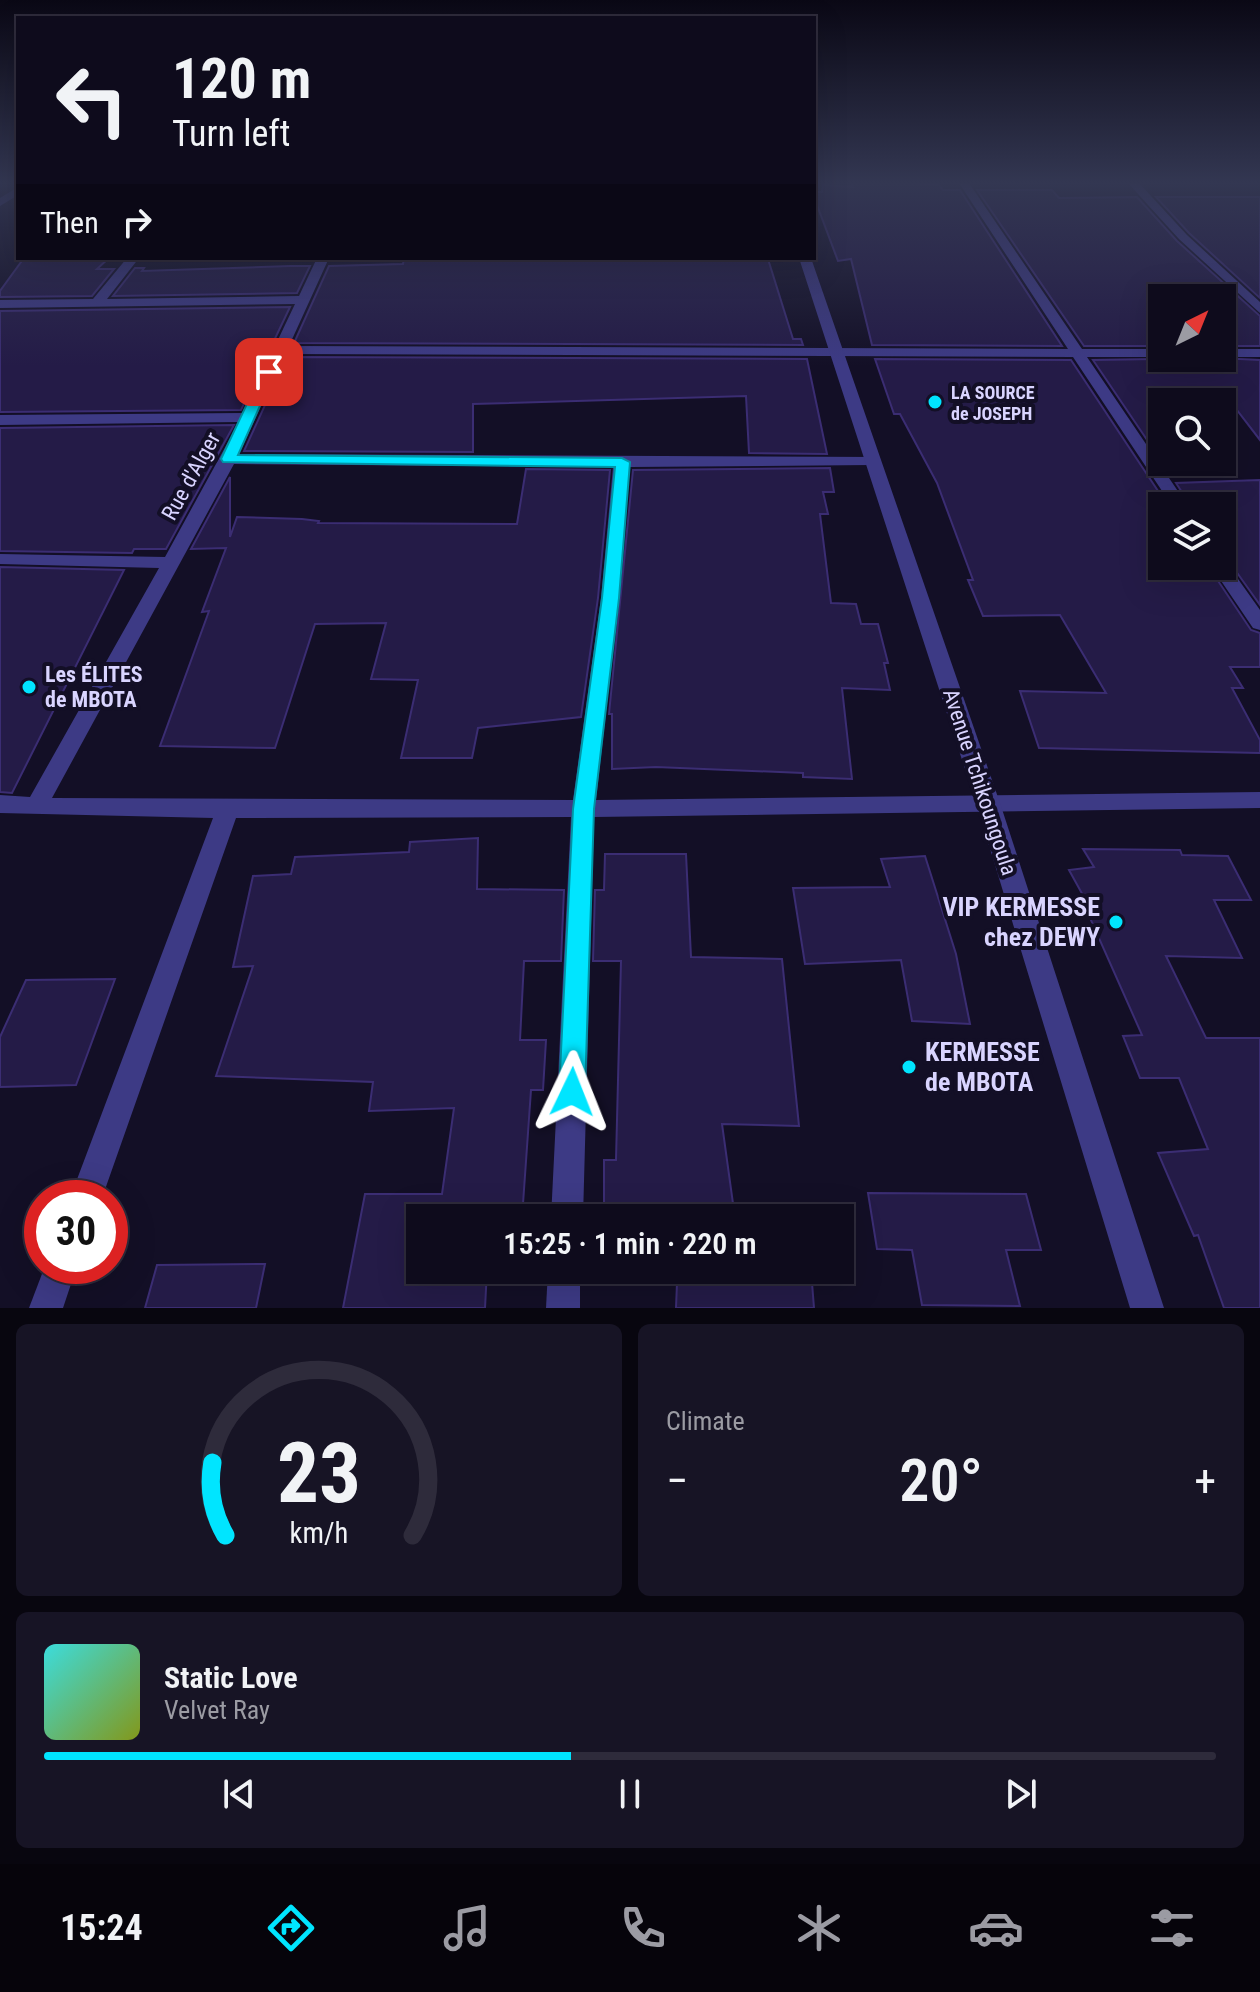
<!DOCTYPE html>
<meta charset="utf-8">
<style>
:root{--surface:#0e0b1c;--page:#171425;--text:#f1f3f6;--muted:#9b9ba3;--line:#2e2b3b;--accent:#00e5ff}
body{margin:0;font-family:"Roboto Condensed",sans-serif;background:var(--page);color:var(--text);height:100vh;display:flex;flex-direction:column;font-size:30px;white-space:nowrap}
*{box-sizing:border-box;margin:0}
p{font-size:26px;color:var(--muted)}
.icon{flex:none;width:44px;height:44px;fill:none;stroke:currentColor;stroke-width:2;stroke-linecap:round;stroke-linejoin:round}
.map{position:relative;height:1308px;overflow:hidden}
.drawer{display:flex;flex-direction:column;gap:16px;padding:16px;background:#08060f;flex:1}
.drawer>*{flex:none}
.hud{position:absolute;left:16px;top:16px;width:800px;height:244px;border-radius:0px;box-shadow:0 8px 32px #0002,0 0 0 2px var(--line);background:#0e0b1c;color:var(--text);overflow:hidden}
.needle{width:52px;rotate:43deg}
.fabs{position:absolute;left:1148px;top:284px;display:grid;gap:16px}
.fabs a{display:grid;place-items:center;width:88px;height:88px;border-radius:0px;background:var(--surface);box-shadow:0 8px 32px #0002,0 0 0 2px var(--line);font-size:40px}
.speed{position:absolute;left:24px;top:1180px;display:flex;gap:16px;font-size:40px;font-weight:700;text-align:center}
.speed>*{display:grid;place-content:center;width:104px;height:104px;border-radius:50%;background:var(--surface);box-shadow:0 8px 32px #0002,0 0 0 2px var(--line);line-height:1}
.speed .limit{border:12px solid #d22;background:#fff;color:#111}
.pin{position:absolute;display:grid;place-items:center;width:68px;height:68px;color:#fff;margin:-34px;border-radius:16px;box-shadow:0 4px 12px #0006}
.me{position:absolute;width:88px;margin:-44px;rotate:2deg;stroke-linejoin:round;filter:drop-shadow(0 0 6px #0008)}
.turn{display:flex;align-items:center;gap:28px;height:168px;padding:0 24px;font-size:36px}
.turn .icon{width:104px;height:104px;stroke-width:2.5}
.turn b{display:block;font-size:56px;line-height:68px}
.then{display:flex;align-items:center;height:76px;padding:0 24px;background:#0003;gap:16px;font-size:30px}
.big{font-size:60px;font-weight:600;line-height:1.1}
.drawer .tile{flex:1;display:flex;flex-direction:column;justify-content:center;gap:12px;min-width:0;padding:0 28px;border-radius:12px;background:var(--page)}
.drawer .dial{align-items:center;gap:0}
.dial svg{height:208px;overflow:visible;fill:none;stroke:var(--line);stroke-width:7;stroke-linecap:round;text-anchor:middle}
.dial text{fill:var(--text);stroke:none}
.song{display:flex;align-items:center;gap:24px}
.cover{width:96px;height:96px;border-radius:12px;background:linear-gradient(135deg,hsl(180 70% 55%),hsl(70 70% 35%))}
.played{height:8px;border-radius:4px;background:linear-gradient(90deg,var(--accent) 45%,var(--line) 45%)}
.keys{display:flex;justify-content:space-around;direction:ltr}
.heat{display:flex;justify-content:space-between;align-items:center;font-size:44px;direction:ltr}
.drawer .tiles{flex:1;display:grid;gap:16px;grid-template-columns:1fr 1fr}
.tile:last-child{grid-column:span 2}
.trip{position:absolute;left:406px;top:1204px;width:448px;height:80px;border-radius:0px;background:var(--surface);box-shadow:0 8px 32px #0002,0 0 0 2px var(--line);font-weight:600;line-height:80px;text-align:center}
.menu{display:flex;height:128px;justify-content:space-around;align-items:center;background:#06040b;color:var(--muted)}
.menu .icon{width:56px;height:56px}
.menu .selected{color:var(--accent)}
.menu b{font-size:36px;color:var(--text)}
.map>svg:first-child{display:block}
</style>
<div class="map">
<svg width="1260" height="1308" viewBox="0 0 1260 1308">
<rect width="100%" height="100%" fill="#130f26"/>
<g fill="#241b47" stroke="#3b2d73" stroke-width="2">
<path d="M851,183H913L939,185L943,190H960L1062,346L872,345L851,259L838,261L814,197V192H822L823,185L853,187Z"/>
<path d="M977,190H1052L1059,198L1137,197L1177,241L1260,316V346H1222V298H1162V346H1084Z"/>
<path d="M1156,197H1260V298L1189,233Z"/>
<path d="M24,258H109L97,269H114L92,296L0,297V291Z"/>
<path d="M404,258L575,261L574,258L768,259L793,339H801L803,345L294,343L329,266L403,264Z"/>
<path d="M290,266H310L297,293L113,296L135,268H144L142,271Z"/>
<path d="M290,307L241,410L0,412V311Z"/>
<path d="M287,357L807,359L827,454L749,453L746,396L473,404V452L244,451Z"/>
<path d="M1219,358L1260,360V440L1233,405L1162,402V462L1093,360Z"/>
<path d="M875,359L1071,360L1168,506H1162V566H1208L1251,630L1260,633V667H1230L1243,688H1232L1260,740V753L1039,748L1020,691L1106,693L1060,615L983,616L968,580H973L937,483L900,414H894Z"/>
<path d="M234,425L166,549H134L132,553L0,551V428Z"/>
<path d="M830,468L834,492H823L828,514H820L831,603L856,604L861,624H878L888,663H884L890,690L842,688L852,779L803,777V773L656,767L612,769V714H609L633,470Z"/>
<path d="M526,469L610,470L598,598L581,717L478,728L472,758H401L418,680L371,679L386,623L315,624L275,748L160,746L209,611L202,612L226,548L191,549L230,477V537L237,517L302,519L319,521L318,523L517,524Z"/>
<path d="M1260,480V605L1228,560L1222,558V506H1191L1176,483Z"/>
<path d="M0,567L124,570L12,793L0,792Z"/>
<path d="M478,838L477,889L564,890L561,961H524L520,1040H546L543,1090H531L522,1218H420V1270H487L485,1308H343L365,1194H442L454,1108L369,1111L373,1082L216,1076L253,966L233,967L253,876L291,874L295,857L409,852L410,842Z"/>
<path d="M1083,849L1180,850L1182,855L1228,856L1251,900H1214L1242,958L1166,956L1206,1038H1260V1308H1224L1198,1235L1194,1236L1158,1153L1208,1149L1179,1078H1140L1123,1036L1142,1035L1086,909L1090,908L1069,870L1094,867Z"/>
<path d="M605,854H686L691,957L782,959L799,1126L722,1124L735,1218H609L610,1208H604V1160H616L621,961H593L595,890H604Z"/>
<path d="M925,856L956,954L970,1024L912,1021L901,960L805,964L793,888L890,887L881,859Z"/>
<path d="M115,979L76,1085L0,1087V1037L26,980Z"/>
<path d="M868,1193L1026,1194L1041,1250H1006L1020,1306L922,1305L912,1250L877,1249Z"/>
<path d="M265,1264L256,1308H145L157,1265Z"/>
<path d="M605,1270H811L814,1308H676L677,1283L605,1278Z"/>
</g>
<g fill="none" stroke-linecap="round" stroke-linejoin="round">
<g fill="#3d3a85" fill-rule="evenodd">
<path d="M959,183H969L1082,349H1162V357H1087L1188,506H1172L1073,357L285,354L239,454L878,457V463L872,465L630,467L619,598L596,800L1260,792V808L594,817L583,1218H551L571,817L236,818L102,1198H70L213,818L0,813V795L30,797L159,568L0,564V554L165,557L239,422L0,425V415L243,413L295,304L0,308V300L93,299L127,258H139L107,299L299,296L317,258H329L289,346L1068,349ZM234,464L613,467L601,598L573,800L52,798Z"/>
<path d="M1128,183H1139L1187,235L1260,302V313L1179,239Z"/>
<path d="M18,187V195L0,206V198Z"/>
<rect x="1222" y="349" width="38" height="8"/>
<path d="M1222,561L1226,562L1260,610V630L1253,628L1211,566H1222Z"/>
<path d="M45,1266H77L63,1308H29Z"/>
<path d="M548,1270H580V1308H546Z"/>
</g>
<path fill="#3d3a85" fill-rule="evenodd" d="M799,258H811L1001,806L1164,1308H1130L977,806Z"/>
</g>
<linearGradient id="sky" x2="0" y2="1"><stop stop-color="#0a0815"/><stop offset="0.5" stop-color="#333752"/><stop offset="1" stop-color="#333752" stop-opacity="0"/></linearGradient>
<rect width="1260" height="366" fill="url(#sky)"/>
<path fill="#00e5ff" stroke="#0095a6" stroke-width="2" d="M269,368L275,372L238,455L622,458L630,462L619,598L594,809L585,1092L581,1101L572,1104L562,1101L559,1092L573,809L602,598L615,467L223,462L221,459L262,372Z"/>
<g fill="#00e5ff" stroke="#130f26" stroke-width="3">
<circle cx="935" cy="402" r="8"/>
<circle cx="29" cy="687" r="8"/>
<circle cx="1116" cy="922" r="8"/>
<circle cx="909" cy="1067" r="8"/>
</g>
<g text-anchor="middle" dominant-baseline="central" stroke-width="8" stroke-linejoin="round" paint-order="stroke">
<g font-size="18" font-weight="bold" fill="#d9d4ff" stroke="#130f26" text-anchor="start">
<text x="951" y="392">LA SOURCE<tspan x="951" dy="21">de JOSEPH</tspan></text>
</g>
<g font-size="22" fill="#d9d4ff" stroke="#130f26">
<text transform="translate(191 476) rotate(-61)">Rue d'Alger</text>
<text transform="translate(980 782) rotate(72)">Avenue Tchikoungoula</text>
</g>
<g font-size="22" font-weight="bold" fill="#d9d4ff" stroke="#130f26" text-anchor="start">
<text x="45" y="674">Les ÉLITES<tspan x="45" dy="25">de MBOTA</tspan></text>
</g>
<g font-size="26" font-weight="bold" fill="#d9d4ff" stroke="#130f26" text-anchor="end">
<text x="1100" y="907">VIP KERMESSE<tspan x="1100" dy="30">chez DEWY</tspan></text>
<text x="925" y="1052" text-anchor="start">KERMESSE<tspan x="925" dy="30">de MBOTA</tspan></text>
</g>
</g>
</svg>
<div class="fabs">
<a><svg class="needle" viewBox="-14 -14 28 28"><path d="M0-13l5 13h-10z" fill="#e53935"/><path d="M0 13l5-13h-10z" fill="#9b9ba3"/></svg></a>
<a><svg class="icon" aria-label="search" viewBox="0 0 24 24"><circle cx="10" cy="10" r="6"/><path d="M15 15l6 6"/></svg></a>
<a><svg class="icon" aria-label="layers" viewBox="0 0 24 24"><path d="M12 4l9 5-9 5-9-5zM3 14l9 5 9-5"/></svg></a>
</div>
<div class="speed"><div class="limit">30</div></div>
<div class="pin" style="left:269px;top:372px;background:#d93025"><svg class="icon" aria-label="arrive" viewBox="0 0 24 24"><path d="M6 21V4h12l-3 4 3 4H6"/></svg></div>
<svg class="me" style="left:572px;top:1092px" viewBox="-20 -20 40 40"><path d="M0-17L14 15 0 8-14 15z" fill="#00e5ff" stroke="#fff" stroke-width="4"/></svg>
<div class="trip">15:25 · 1 min · 220 m</div>
<div class="hud">
<div class="turn"><svg class="icon" aria-label="left" viewBox="0 0 24 24"><path d="M17 20v-9H6M10 6l-5 5 5 5"/></svg><div><b>120 m</b>Turn left</div></div>
<div class="then">Then<svg class="icon" aria-label="right" viewBox="0 0 24 24"><path d="M7 20v-9h11M14 6l5 5-5 5"/></svg></div>
</div>
</div>
<section class="drawer">
<div class="tiles">
<div class="tile dial"><svg viewBox="0 0 100 80">
<path d="M14 69A42 42 0 1 1 86 69"/>
<path d="M14 69A42 42 0 0 1 9 41" stroke="#00e5ff"/>
<text x="50" y="56" font-size="32" font-weight="700">23</text>
<text x="50" y="72" font-size="11">km/h</text>
</svg></div>
<div class="tile"><p>Climate</p>
<div class="heat"><a>−</a><b class="big">20°</b><a>+</a></div>
</div>
<div class="tile">
<div class="song"><i class="cover"></i><div><b>Static Love</b><p>Velvet Ray</p></div></div>
<div class="played"></div>
<div class="keys"><svg class="icon" aria-label="previous" viewBox="0 0 24 24"><path d="M18 5L8 12l10 7zM5 5v14"/></svg><svg class="icon" aria-label="pause" viewBox="0 0 24 24"><path d="M8 5v14M16 5v14"/></svg><svg class="icon" aria-label="next" viewBox="0 0 24 24"><path d="M6 5l10 7-10 7zM19 5v14"/></svg></div>
</div>
</div>
</section>
<nav class="menu">
<b>15:24</b>
<svg class="icon selected" aria-label="directions" viewBox="0 0 24 24"><path d="M12 3l9 9-9 9-9-9zM9 14v-3h6M13 9l2 2-2 2"/></svg>
<svg class="icon" aria-label="music" viewBox="0 0 24 24"><path d="M9 18V5l10-2v13"/><circle cx="6" cy="18" r="3"/><circle cx="16" cy="16" r="3"/></svg>
<svg class="icon" aria-label="phone" viewBox="0 0 24 24"><path d="M5 4h4l2 5-3 2q2 4 5 5l2-3 5 2v4C11 20 4 13 5 4z"/></svg>
<svg class="icon" aria-label="climate" viewBox="0 0 24 24"><path d="M12 3v18M4 7l16 10M4 17L20 7"/></svg>
<svg class="icon" aria-label="car" viewBox="0 0 24 24"><path d="M5 17H2v-5l4-1 3-4h7l3 4 3 1v5h-3M9 17h6M6 11h13"/><circle cx="7" cy="17" r="2"/><circle cx="17" cy="17" r="2"/></svg>
<svg class="icon" aria-label="filters" viewBox="0 0 24 24"><path d="M4 7h16M4 17h16"/><circle cx="9" cy="7" r="2"/><circle cx="15" cy="17" r="2"/></svg>
</nav>
